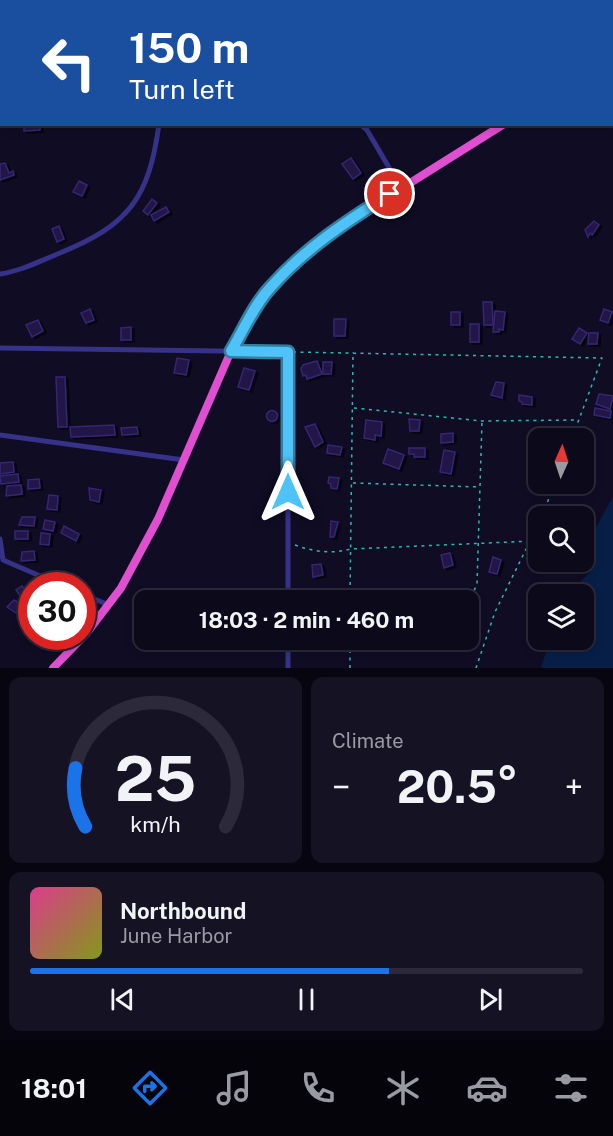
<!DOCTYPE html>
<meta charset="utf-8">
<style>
:root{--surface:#0c091b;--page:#151224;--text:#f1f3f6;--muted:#9a9aa3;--line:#2c2a3a;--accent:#1a73e8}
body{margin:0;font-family:"Public Sans",sans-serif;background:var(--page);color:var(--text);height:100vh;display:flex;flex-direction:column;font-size:22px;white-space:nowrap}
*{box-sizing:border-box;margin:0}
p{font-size:20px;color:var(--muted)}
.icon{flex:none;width:33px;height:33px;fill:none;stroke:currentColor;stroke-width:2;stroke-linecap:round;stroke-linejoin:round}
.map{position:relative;height:668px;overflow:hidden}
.details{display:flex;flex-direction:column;gap:9px;padding:9px;background:#07050f;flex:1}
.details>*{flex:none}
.guide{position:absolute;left:0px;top:0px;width:614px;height:126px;box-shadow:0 3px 9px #0003,0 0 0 2px var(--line);background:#1a4fa0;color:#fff;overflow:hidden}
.needle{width:39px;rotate:3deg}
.fabs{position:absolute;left:528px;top:428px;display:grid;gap:12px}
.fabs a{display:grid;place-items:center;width:66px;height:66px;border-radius:12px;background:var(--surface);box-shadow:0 3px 9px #0003,0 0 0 2px var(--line);font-size:30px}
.speed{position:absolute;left:18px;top:572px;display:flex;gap:12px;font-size:30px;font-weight:700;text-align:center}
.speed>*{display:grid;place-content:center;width:78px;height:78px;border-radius:50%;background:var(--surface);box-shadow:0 3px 9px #0003,0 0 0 2px var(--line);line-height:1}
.speed .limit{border:9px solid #d22;background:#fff;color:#111}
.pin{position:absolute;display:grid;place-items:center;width:51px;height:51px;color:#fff;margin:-26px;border:3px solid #fff;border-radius:50%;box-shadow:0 2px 6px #0007}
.me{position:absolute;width:66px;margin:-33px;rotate:0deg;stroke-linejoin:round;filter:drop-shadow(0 0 4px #0008)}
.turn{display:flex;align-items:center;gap:21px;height:126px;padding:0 30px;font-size:27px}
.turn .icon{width:78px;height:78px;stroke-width:2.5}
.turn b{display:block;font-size:42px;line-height:51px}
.big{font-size:45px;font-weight:700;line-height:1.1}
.details .tile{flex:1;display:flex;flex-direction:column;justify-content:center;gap:9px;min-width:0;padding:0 21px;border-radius:12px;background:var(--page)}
.details .dial{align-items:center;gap:0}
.dial svg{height:156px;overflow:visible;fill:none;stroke:var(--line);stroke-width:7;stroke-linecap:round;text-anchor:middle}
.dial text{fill:var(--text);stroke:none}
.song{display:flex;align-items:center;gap:18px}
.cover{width:72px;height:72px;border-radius:9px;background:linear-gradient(135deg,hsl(330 70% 55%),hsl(70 70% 35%))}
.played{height:6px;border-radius:3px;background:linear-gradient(90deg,var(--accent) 65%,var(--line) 65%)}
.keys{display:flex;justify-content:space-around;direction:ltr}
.heat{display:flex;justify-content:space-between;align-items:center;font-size:33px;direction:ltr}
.details .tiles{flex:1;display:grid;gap:9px;grid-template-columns:1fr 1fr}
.tile:last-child{grid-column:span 2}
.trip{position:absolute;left:134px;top:590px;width:345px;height:60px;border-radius:12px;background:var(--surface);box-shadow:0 3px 9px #0003,0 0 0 2px var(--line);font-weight:700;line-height:60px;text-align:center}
.menu{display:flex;height:96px;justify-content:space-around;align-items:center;background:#05040b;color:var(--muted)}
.menu .icon{width:42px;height:42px}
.menu .selected{color:var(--accent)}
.menu b{font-size:27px;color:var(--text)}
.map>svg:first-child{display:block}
</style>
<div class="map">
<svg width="613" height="668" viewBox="0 0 613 668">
<defs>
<filter id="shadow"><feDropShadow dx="3" dy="2" stdDeviation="0" flood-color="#0009"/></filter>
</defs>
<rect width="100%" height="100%" fill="#100c24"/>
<path fill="#071f47" d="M613,497V668H541L550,639H584V594H569L589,573L593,562L594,531Z"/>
<g fill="#201646" stroke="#352674" stroke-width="1.5" filter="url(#shadow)">
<path d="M24,124H40V130L24,131Z"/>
<path d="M351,158L361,173L353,179L342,164Z"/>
<path d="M5,163L9,173L13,171L14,175L0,180V164Z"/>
<path d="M79,181L87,185L82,196L73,192Z"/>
<path d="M152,199L157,203L148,215L143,211Z"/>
<path d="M166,207L169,212L154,221L151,215Z"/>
<path d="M594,221L599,225L592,235L590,233L588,237L585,230Z"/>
<path d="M59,226L64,239L57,242L52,229Z"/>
<path d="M483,302H492L493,325H484Z"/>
<path d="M90,309L94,320L86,323L81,313Z"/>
<path d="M604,309L612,312L608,323L600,320Z"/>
<path d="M495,311L505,312L503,330L499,329V332H493Z"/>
<rect x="451" y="312" width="9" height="13"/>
<path d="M334,319H346L345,336H334Z"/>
<path d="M38,320L43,331L32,337L26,325Z"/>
<rect x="470" y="324" width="9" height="18"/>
<path d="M131,327V340H121V328Z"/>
<path d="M579,328L587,333L580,344L572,339Z"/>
<path d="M589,333H598L597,344H588Z"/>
<path d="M177,358L189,360L186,375L174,373Z"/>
<path d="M317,361L322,374L307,379L306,375L303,376L301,369L303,365Z"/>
<path d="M323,362H332L331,374H323Z"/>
<path d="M244,368L255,371L249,390L238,387Z"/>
<path d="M56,377H65L67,427H58Z"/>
<path d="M496,382L504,383L502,398L491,395Z"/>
<path d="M599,394L613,396L610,409L596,404Z"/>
<path d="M519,395L532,397V405L522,404V402L519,401Z"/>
<path d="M595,408L611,411L610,418L594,415Z"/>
<circle cx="272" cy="416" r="5.5"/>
<path d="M409,419L420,420L419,431H410Z"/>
<path d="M366,420L382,422L381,436L375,435V440L364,438Z"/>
<path d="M315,424L323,442L315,447L305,427Z"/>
<path d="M114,425L115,435L71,437L70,427Z"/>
<path d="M137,427L138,434L122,435L121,428Z"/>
<path d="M453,433V442L441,443V434Z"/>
<path d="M328,445L342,447L340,455L327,453Z"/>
<path d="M409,448H425V457H414V454H409Z"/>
<path d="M388,449L404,455L399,469L383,463Z"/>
<path d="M444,450L455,452L451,474L440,472Z"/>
<path d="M13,462L14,472L0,474V463Z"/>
<path d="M18,474L19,482L1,484L0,476Z"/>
<path d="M329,477L339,478L337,489L331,488V484L328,483Z"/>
<path d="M39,479L40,488L28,489V480Z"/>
<path d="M21,485L22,494L6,496L7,486Z"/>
<path d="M89,488L101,490L99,502L90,500Z"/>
<path d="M49,495L58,496L57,510L47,509Z"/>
<path d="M22,517H35L34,526L19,525Z"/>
<path d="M45,520L55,522L53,531L43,529Z"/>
<path d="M331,521L338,522L334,537H330Z"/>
<path d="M64,526L79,534L76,541L61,533Z"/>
<rect x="15" y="531" width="13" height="8"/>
<path d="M41,533L50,534L49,545L40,544Z"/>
<path d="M34,551L35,560L21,561L22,552Z"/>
<path d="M450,553L453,565L444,568L441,555Z"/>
<path d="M493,557L501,560L497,574L489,572Z"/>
<path d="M321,564L323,575L313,577L312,565Z"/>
<path d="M22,586L32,600L27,606L16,590Z"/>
<path d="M14,600L27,608L22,617L7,607Z"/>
</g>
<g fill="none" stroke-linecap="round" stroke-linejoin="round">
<g stroke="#23beb4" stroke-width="1.5" stroke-dasharray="3 4.5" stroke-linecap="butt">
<path d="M293,352L602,358L572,438"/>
<path d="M354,408L482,421L578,420"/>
<path d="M353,483L480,487"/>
<path d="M542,516L555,483"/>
<path d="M295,545C314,552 332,554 351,549L533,541"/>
<path d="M350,600L353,352"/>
<path d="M468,604L477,584L482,421"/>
<path d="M350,668V639"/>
<path d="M476,668L495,612L538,525"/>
</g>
<g stroke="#353287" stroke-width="5">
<path d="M48,0V2"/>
<path d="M0,95L2,94"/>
<path d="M360,124L367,130L401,188"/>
<path d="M0,274C21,271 40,261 60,253C129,225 149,198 159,124"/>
<path d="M0,348L288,352V600"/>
<path d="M0,435L184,460"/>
<path d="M0,539L3,560L61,585"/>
<path d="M82,594L109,605"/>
<path d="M288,668V639"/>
</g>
<g stroke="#df4fd0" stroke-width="8">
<path d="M612,58H613"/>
<path d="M53,668L86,634L121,588L158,519L231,351L268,289L332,232L504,124"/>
</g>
</g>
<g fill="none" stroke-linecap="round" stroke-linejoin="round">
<defs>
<path id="route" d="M288,492V352L231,351C243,331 254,305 270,288C304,249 347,221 390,194"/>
</defs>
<use href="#route" stroke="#337fa1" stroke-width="15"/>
<use href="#route" stroke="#4fc3f7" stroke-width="10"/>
</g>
</svg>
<div class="fabs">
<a><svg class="needle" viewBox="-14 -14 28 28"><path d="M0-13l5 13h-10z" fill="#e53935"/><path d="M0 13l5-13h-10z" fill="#9a9aa3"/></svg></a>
<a><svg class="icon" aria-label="search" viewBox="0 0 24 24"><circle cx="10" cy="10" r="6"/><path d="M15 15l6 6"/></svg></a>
<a><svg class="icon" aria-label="layers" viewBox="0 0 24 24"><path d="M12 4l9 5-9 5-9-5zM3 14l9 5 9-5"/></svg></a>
</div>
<div class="speed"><div class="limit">30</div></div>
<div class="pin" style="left:390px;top:194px;background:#d93025"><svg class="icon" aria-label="arrive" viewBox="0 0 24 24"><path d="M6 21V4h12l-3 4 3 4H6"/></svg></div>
<svg class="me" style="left:288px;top:492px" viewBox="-20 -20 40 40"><path d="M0-17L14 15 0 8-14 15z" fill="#4fc3f7" stroke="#fff" stroke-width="4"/></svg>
<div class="trip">18:03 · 2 min · 460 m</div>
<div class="guide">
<div class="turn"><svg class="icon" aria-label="left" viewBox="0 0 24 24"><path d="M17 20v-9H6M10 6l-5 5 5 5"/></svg><div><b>150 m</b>Turn left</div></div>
</div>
</div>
<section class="details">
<div class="tiles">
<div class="tile dial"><svg viewBox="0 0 100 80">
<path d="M14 69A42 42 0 1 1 86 69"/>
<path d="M14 69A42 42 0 0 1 9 39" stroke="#1a73e8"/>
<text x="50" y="56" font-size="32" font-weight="700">25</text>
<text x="50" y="72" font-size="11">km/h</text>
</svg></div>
<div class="tile"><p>Climate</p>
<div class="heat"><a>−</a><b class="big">20.5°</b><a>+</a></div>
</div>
<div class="tile">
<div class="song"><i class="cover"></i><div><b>Northbound</b><p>June Harbor</p></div></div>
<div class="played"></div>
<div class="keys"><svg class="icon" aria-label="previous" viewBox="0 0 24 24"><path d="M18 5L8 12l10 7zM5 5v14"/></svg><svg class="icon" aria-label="pause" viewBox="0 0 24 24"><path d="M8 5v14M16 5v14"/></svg><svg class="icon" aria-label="next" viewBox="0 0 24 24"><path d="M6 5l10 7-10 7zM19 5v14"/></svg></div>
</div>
</div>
</section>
<nav class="menu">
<b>18:01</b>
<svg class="icon selected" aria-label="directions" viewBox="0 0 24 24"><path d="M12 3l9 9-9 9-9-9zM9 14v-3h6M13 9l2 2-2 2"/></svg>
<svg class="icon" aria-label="music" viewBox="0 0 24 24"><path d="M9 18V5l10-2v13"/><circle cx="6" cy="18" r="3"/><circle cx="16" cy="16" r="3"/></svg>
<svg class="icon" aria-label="phone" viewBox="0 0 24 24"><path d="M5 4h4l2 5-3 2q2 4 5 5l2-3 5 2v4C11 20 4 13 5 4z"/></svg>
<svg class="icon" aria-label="climate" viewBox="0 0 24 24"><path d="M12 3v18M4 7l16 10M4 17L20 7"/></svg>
<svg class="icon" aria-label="car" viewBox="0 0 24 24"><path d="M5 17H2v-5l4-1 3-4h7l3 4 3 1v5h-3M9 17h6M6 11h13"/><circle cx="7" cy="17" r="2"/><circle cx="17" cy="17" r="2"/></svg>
<svg class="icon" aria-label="filters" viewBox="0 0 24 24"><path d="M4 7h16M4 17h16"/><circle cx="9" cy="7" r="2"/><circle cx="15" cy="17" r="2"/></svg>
</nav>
